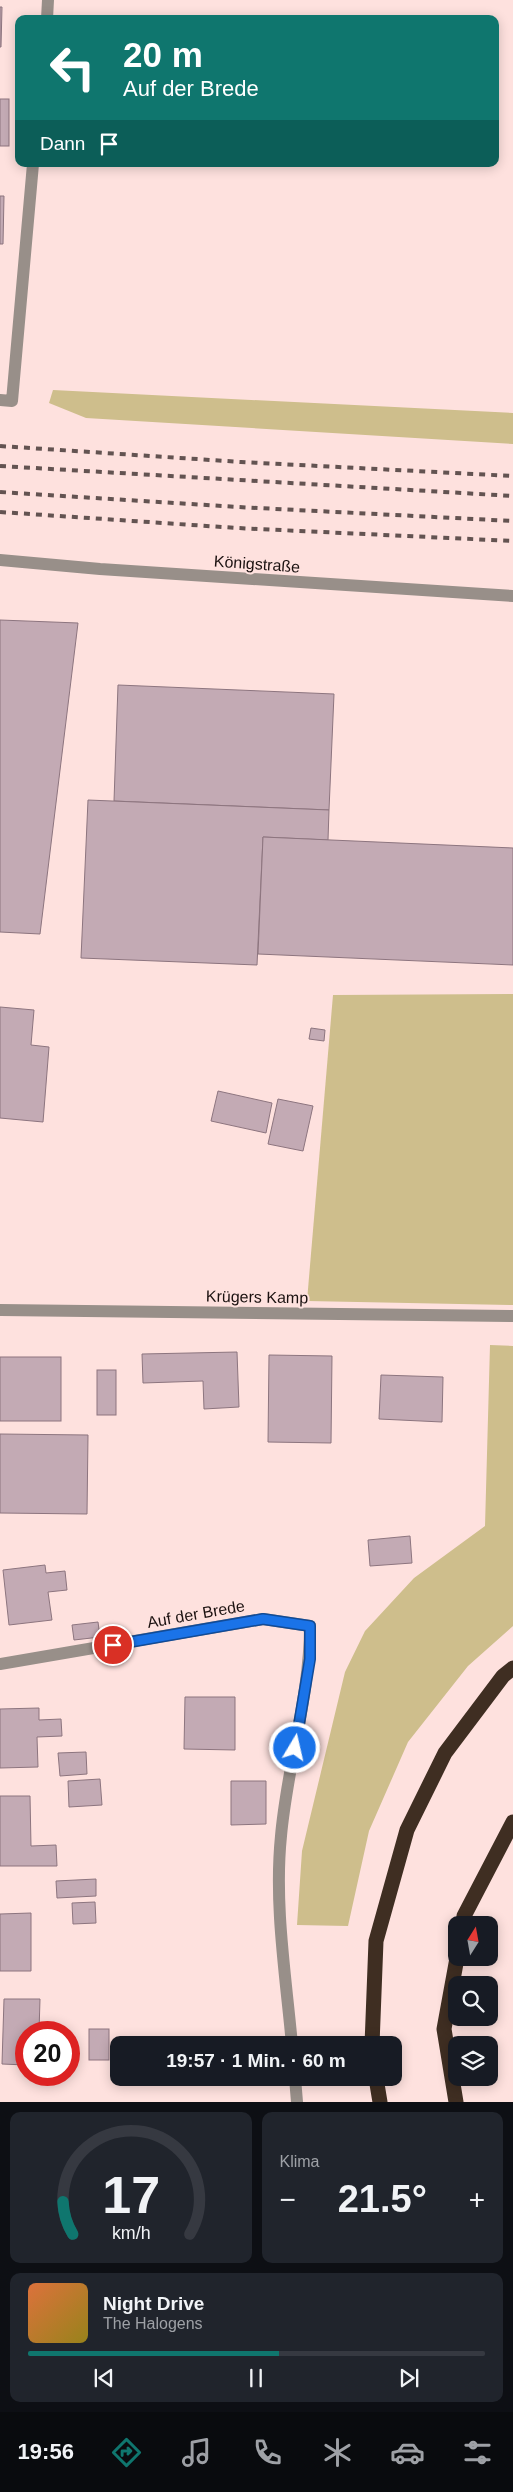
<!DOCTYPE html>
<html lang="de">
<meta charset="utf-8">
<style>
:root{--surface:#171b24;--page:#20242c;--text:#f1f3f6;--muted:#9ea1a6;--line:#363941;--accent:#0f766e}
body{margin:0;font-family:Helvetica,sans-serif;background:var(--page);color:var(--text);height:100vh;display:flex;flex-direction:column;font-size:19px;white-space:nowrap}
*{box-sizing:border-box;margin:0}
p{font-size:16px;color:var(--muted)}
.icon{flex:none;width:28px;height:28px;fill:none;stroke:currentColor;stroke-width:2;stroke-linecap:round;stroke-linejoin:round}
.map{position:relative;height:2102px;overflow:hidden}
.details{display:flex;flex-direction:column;gap:10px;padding:10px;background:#0d0f14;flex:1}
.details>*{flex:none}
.guide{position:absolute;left:15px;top:15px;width:484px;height:152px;border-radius:10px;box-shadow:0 2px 12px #0003;background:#0f766e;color:#fff;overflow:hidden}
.needle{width:32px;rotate:11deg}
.controls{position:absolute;left:448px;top:1916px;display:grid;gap:10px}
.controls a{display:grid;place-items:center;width:50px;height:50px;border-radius:10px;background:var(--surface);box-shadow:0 2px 12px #0003;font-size:25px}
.speed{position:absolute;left:15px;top:2021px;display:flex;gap:10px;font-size:25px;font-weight:700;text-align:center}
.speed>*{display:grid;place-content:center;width:65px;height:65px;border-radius:50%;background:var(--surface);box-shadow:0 2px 12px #0003;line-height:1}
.speed .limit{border:8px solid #d22;background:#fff;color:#111}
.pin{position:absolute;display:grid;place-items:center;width:42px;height:42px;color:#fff;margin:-21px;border:2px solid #fff;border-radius:50%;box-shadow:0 1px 5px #0007}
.me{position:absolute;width:55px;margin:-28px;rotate:9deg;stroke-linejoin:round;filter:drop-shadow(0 0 4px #0008)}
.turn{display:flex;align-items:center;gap:18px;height:105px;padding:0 25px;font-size:22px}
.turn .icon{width:65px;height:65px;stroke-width:2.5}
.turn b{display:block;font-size:35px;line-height:42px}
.then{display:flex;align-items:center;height:48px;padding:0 25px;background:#0003;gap:10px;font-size:19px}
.big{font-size:38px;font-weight:800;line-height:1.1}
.details .tile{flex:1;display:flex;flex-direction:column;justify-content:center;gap:8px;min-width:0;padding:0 18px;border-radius:10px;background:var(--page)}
.details .dial{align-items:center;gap:0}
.dial svg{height:130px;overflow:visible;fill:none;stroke:var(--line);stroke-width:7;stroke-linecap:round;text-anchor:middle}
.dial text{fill:var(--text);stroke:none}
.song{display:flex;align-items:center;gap:15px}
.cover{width:60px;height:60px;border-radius:8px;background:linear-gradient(135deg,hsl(20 70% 55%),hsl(50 70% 35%))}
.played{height:5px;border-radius:2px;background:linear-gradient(90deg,var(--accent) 55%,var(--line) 55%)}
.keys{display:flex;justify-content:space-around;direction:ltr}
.heat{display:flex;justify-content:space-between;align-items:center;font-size:28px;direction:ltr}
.details .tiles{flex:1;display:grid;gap:10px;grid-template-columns:1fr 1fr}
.tile:last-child{grid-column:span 2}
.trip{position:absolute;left:110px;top:2036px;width:292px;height:50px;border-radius:10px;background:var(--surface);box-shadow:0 2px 12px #0003;font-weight:800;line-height:50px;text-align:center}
.tab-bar{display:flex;height:80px;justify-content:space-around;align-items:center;background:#090b0e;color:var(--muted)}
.tab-bar .icon{width:35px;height:35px}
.tab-bar .current{color:var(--accent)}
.tab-bar b{font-size:22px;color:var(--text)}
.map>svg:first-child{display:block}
</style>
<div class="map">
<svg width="513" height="2102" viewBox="0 0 513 2102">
<rect width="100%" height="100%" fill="#fee1de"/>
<g fill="#cebe8c">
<path d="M53,390L513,413V444L86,418L49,403Z"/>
<path d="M513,994V1305L307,1301L333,995Z"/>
<path d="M490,1345L513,1346V1626L468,1666L408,1742L369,1831L348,1926L297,1925L302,1851L345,1672L365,1631L414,1578L485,1526Z"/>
</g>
<g fill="#c3aab4" stroke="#8d757f">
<path d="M0,7H2L1,47H0Z"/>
<rect x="0" y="99" width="9" height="47"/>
<path d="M0,196H4L3,244H0Z"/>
<path d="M0,620L78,623L40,934L0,932Z"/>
<path d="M118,685L334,694L329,810L114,801Z"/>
<path d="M88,800L329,810L328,840L263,837L257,965L81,958Z"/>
<path d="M263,837L513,848V965L258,954Z"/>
<path d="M0,1007L34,1010L31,1045L49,1047L43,1122L0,1118Z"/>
<path d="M311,1028L325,1030L324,1041L309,1039Z"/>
<path d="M218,1091L272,1103L266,1133L211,1121Z"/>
<path d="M278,1099L313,1106L303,1151L268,1144Z"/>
<path d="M237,1352L239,1407L204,1409L203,1381L143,1383L142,1354Z"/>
<path d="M269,1355L332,1356L331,1443L268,1442Z"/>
<rect x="0" y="1357" width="61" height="64"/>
<rect x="97" y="1370" width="19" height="45"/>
<path d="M381,1375L443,1377L442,1422L379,1419Z"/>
<path d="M0,1434L88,1435L87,1514L0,1513Z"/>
<path d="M410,1536L412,1563L370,1566L368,1540Z"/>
<path d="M45,1565L46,1573L65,1571L67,1590L48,1592L52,1620L9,1625L3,1570Z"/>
<path d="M98,1622L100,1637L74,1640L72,1625Z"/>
<path d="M185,1697H235V1750L184,1749Z"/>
<path d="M39,1708V1720L61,1719L62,1736L37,1737L38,1767L0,1768V1709Z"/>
<path d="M86,1752L87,1774L60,1776L58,1753Z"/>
<path d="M100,1779L102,1805L69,1807L68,1781Z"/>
<path d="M231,1781H266V1824L231,1825Z"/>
<path d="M0,1796H30L31,1846L56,1845L57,1866H0Z"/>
<path d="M96,1879V1896L57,1898L56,1881Z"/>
<path d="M95,1902L96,1923L73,1924L72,1903Z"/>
<path d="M31,1913V1971H0V1914Z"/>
<path d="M4,1999H40L39,2032H26V2065L2,2064Z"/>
<rect x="89" y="2029" width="20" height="31"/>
</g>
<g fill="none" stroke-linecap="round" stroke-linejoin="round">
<g stroke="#988f89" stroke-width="12">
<path d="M292,2045C286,1977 274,1905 281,1836C287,1766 310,1697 310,1626"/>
<path d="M295,2078L297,2102"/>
</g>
<g stroke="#988f89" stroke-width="12">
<path d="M47,19L48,0"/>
<path d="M0,400L12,401L33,164"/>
<path d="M0,560L100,569L513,596"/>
<path d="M0,1310L513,1316"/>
<path d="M0,1664L263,1619L310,1626"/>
</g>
<g stroke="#3f2e22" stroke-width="15">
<path d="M463,1925L464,1916L513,1822"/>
<path d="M372,2045L376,1941L407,1830L445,1753L503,1676L513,1668"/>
<path d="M376,2078L380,2102"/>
<path d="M456,2102L444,2029L457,1958"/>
</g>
<g stroke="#635351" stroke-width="4" stroke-dasharray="6 6" stroke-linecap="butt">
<path d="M0,446L241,462L513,476"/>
<path d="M0,466L513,496"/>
<path d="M0,492L238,507L513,521"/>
<path d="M0,512L237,528L513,541"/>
</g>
</g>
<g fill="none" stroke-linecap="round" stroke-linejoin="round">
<defs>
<path id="route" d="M113,1645L263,1619L310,1626V1659L295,1748"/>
</defs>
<use href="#route" stroke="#114b97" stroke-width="12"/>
<use href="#route" stroke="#1a73e8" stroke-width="9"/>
</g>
<g text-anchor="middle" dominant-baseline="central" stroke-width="4" stroke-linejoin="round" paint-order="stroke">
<g font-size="16" fill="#1b1110" stroke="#fee1de">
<text transform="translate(257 564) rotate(4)">Königstraße</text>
<text transform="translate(257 1297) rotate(1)">Krügers Kamp</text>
<text transform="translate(196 1614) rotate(-10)">Auf der Brede</text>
</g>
</g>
</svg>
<div class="controls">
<a><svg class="needle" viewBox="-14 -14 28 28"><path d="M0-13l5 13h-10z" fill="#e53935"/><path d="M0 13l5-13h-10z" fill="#9ea1a6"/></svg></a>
<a><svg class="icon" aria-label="search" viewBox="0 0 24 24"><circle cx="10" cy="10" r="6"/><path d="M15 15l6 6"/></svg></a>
<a><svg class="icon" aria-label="layers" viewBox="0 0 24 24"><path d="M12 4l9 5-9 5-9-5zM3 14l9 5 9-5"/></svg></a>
</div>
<div class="speed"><div class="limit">20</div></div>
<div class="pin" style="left:113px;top:1645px;background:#d93025"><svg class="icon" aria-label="arrive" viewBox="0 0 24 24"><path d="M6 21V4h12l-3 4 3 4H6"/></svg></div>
<svg class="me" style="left:295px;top:1748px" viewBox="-20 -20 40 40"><circle r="17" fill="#1a73e8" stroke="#fff" stroke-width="3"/><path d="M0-11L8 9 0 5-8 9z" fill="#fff"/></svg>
<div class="trip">19:57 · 1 Min. · 60 m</div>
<div class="guide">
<div class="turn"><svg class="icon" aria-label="left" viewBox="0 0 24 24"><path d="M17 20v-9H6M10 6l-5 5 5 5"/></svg><div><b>20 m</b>Auf der Brede</div></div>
<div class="then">Dann<svg class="icon" aria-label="arrive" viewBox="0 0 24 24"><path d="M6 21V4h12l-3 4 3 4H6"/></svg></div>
</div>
</div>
<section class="details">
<div class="tiles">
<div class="tile dial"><svg viewBox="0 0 100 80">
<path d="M14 69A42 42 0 1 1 86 69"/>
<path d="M14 69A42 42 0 0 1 8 49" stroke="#0f766e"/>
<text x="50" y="56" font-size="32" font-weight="700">17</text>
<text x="50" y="72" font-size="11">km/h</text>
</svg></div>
<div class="tile"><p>Klima</p>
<div class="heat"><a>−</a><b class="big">21.5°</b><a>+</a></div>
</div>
<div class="tile">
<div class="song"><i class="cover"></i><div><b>Night Drive</b><p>The Halogens</p></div></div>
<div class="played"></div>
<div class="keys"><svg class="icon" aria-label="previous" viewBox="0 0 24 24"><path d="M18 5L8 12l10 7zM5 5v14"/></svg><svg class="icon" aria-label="pause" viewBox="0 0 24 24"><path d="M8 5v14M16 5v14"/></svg><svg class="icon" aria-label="next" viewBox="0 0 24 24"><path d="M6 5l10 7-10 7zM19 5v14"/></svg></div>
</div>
</div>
</section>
<nav class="tab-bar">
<b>19:56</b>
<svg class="icon current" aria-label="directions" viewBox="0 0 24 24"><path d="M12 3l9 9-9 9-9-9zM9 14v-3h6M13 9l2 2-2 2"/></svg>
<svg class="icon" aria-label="music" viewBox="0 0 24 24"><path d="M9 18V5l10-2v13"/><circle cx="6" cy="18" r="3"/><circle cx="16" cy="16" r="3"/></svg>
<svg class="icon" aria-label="phone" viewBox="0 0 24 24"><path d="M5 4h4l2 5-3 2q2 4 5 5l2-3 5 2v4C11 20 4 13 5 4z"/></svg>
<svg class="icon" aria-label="climate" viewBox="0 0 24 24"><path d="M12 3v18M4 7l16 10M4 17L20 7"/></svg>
<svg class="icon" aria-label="car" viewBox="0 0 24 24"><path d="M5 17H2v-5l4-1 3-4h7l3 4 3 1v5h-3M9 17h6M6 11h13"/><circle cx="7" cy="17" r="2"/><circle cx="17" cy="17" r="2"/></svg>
<svg class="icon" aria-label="filters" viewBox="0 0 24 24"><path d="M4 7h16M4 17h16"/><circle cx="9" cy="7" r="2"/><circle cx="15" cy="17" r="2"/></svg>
</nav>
